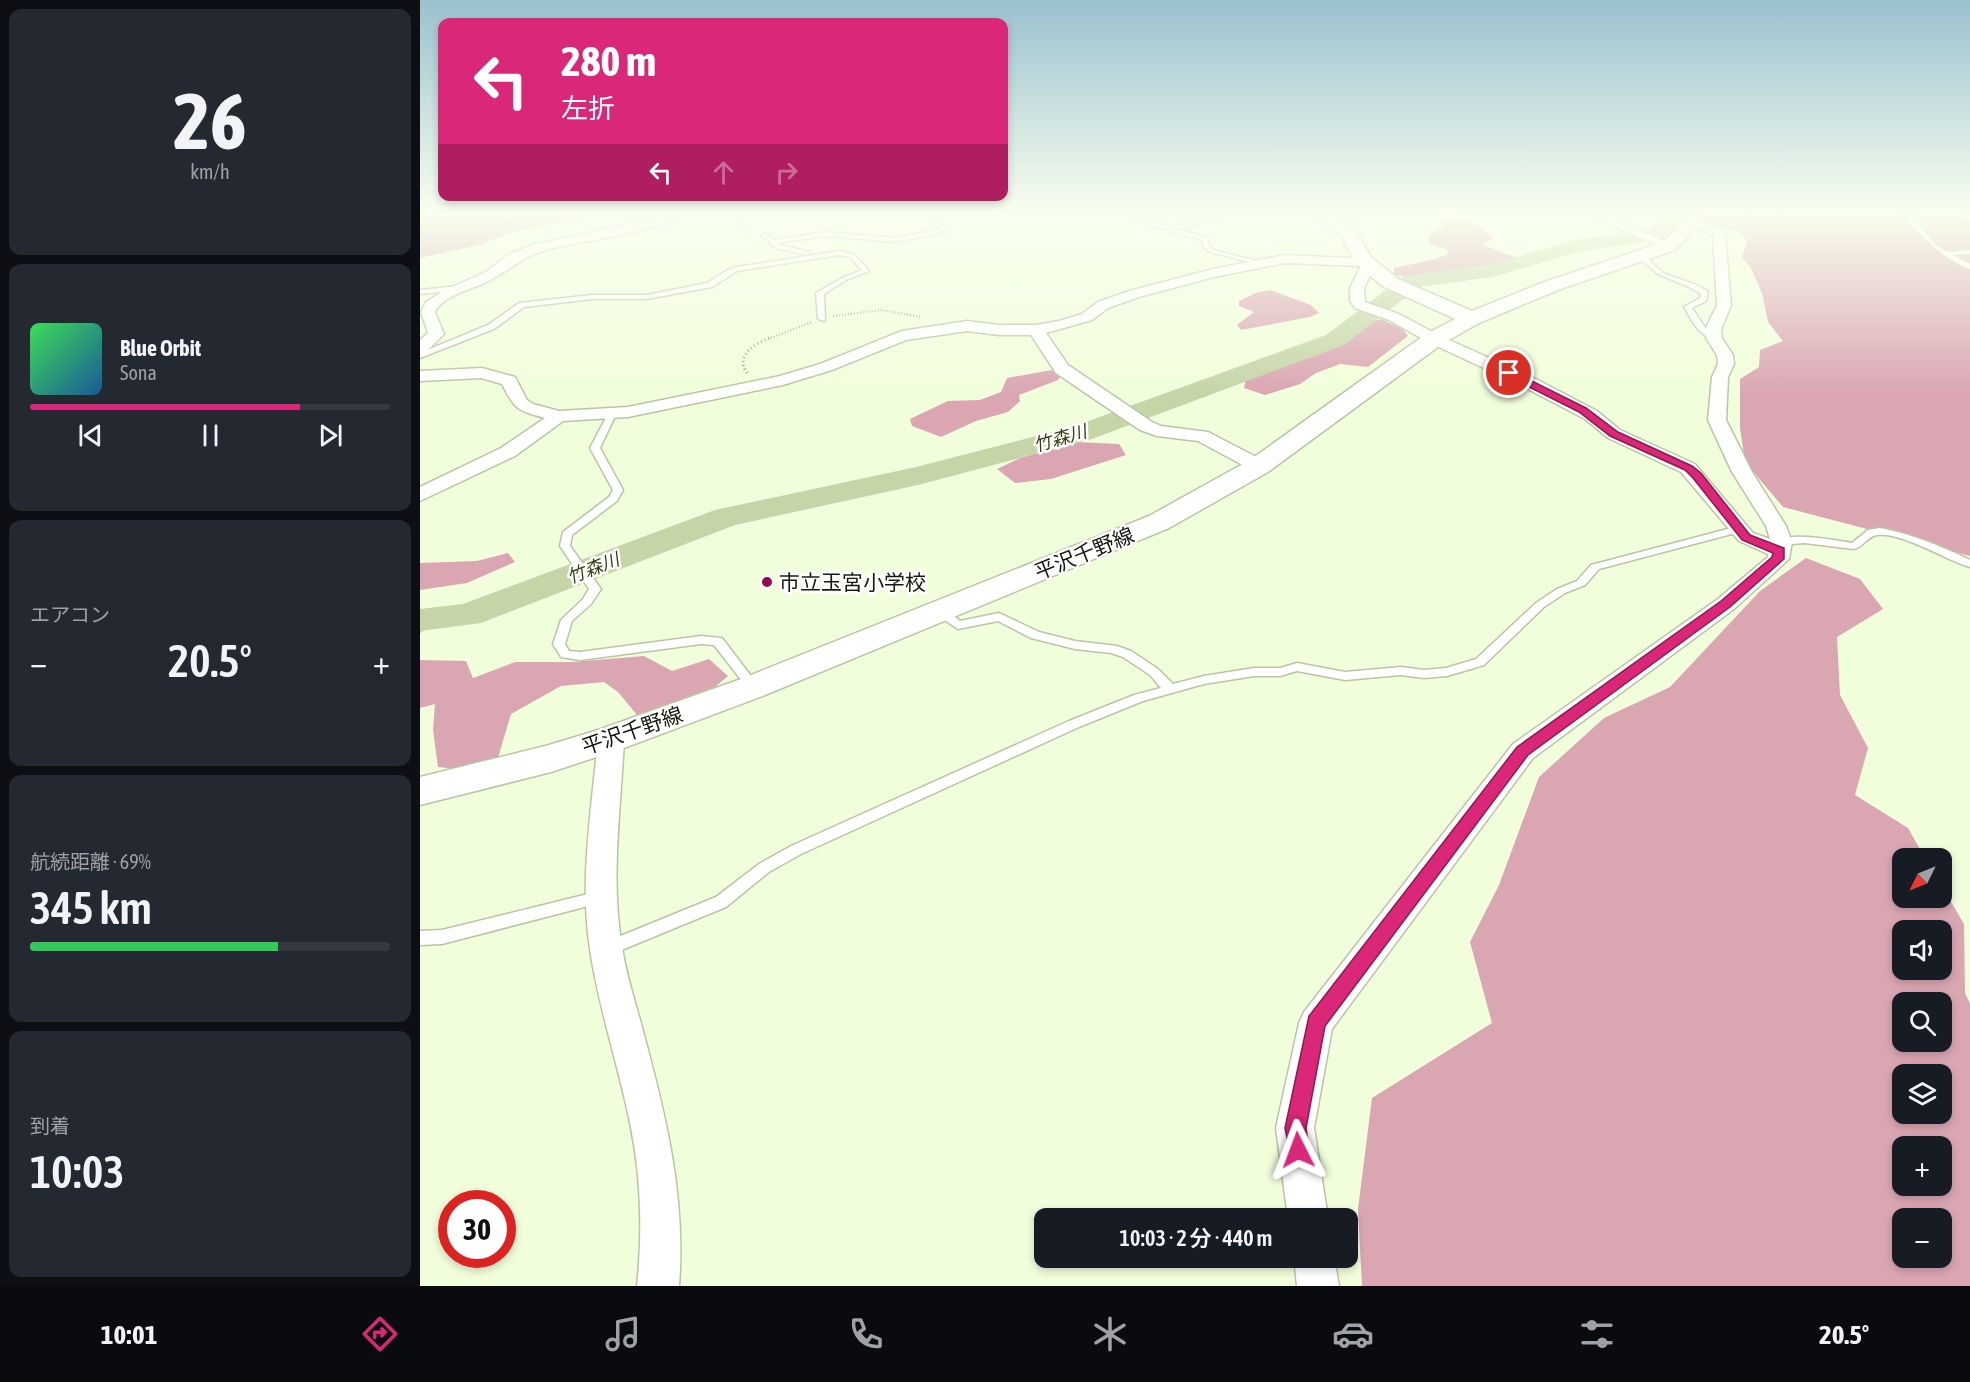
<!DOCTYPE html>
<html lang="ja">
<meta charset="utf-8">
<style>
:root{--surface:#171b24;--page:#242831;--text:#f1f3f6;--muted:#9ea1a6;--line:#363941;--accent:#db2777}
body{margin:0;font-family:"Asap Condensed","Noto Sans JP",sans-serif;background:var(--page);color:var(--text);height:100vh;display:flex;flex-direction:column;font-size:22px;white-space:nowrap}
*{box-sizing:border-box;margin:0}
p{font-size:20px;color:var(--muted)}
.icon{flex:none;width:33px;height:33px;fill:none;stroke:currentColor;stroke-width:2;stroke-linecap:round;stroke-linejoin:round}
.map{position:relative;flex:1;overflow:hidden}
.panel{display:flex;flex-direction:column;gap:9px;padding:9px;background:#0d0f14;width:420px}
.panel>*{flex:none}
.guide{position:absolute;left:18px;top:18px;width:570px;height:183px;border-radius:12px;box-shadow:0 3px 9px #0003;background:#db2777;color:#fff;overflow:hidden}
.needle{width:39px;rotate:227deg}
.tools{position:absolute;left:1472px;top:848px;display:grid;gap:12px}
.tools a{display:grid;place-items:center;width:60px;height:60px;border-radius:12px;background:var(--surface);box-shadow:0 3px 9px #0003;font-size:30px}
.speed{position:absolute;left:18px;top:1190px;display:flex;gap:12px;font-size:30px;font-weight:700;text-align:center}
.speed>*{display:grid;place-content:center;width:78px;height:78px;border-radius:50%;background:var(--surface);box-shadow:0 3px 9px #0003;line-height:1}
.speed .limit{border:9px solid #d22;background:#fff;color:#111}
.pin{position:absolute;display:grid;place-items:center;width:51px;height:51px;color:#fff;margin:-26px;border:3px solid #fff;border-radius:50%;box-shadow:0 2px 6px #0007}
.me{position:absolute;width:66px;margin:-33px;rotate:357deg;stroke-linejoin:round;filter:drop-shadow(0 0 4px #0008)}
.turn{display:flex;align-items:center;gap:21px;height:126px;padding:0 24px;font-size:27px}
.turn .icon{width:78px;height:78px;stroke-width:2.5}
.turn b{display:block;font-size:42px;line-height:51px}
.lanes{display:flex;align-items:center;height:57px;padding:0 24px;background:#0003;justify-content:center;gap:30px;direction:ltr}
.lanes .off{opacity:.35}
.big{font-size:45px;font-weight:600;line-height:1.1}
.panel .tile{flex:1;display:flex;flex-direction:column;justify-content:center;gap:9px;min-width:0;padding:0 21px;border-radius:12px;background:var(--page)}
.panel .dial{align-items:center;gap:0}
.dial b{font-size:78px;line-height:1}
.song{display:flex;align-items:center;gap:18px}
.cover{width:72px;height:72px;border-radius:9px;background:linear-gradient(135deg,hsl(130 70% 55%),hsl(210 70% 35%))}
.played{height:6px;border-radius:3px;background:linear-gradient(90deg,var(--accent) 75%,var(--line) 75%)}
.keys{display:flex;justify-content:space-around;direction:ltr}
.heat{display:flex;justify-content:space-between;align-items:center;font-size:33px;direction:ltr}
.charge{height:9px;border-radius:4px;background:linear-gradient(90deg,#34c759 69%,var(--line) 0)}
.trip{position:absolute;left:614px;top:1208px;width:324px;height:60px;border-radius:12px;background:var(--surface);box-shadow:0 3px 9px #0003;font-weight:600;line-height:60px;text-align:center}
.menu{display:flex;height:96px;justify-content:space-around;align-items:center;background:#090b0e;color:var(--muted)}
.menu .icon{width:42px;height:42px}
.menu .current{color:var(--accent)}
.menu b{font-size:27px;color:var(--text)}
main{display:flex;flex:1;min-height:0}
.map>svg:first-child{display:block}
</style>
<main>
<section class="panel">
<div class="tile dial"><b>26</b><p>km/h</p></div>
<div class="tile">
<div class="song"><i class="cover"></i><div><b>Blue Orbit</b><p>Sona</p></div></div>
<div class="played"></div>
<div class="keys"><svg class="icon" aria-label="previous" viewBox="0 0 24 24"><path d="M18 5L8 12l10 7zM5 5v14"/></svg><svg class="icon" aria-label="pause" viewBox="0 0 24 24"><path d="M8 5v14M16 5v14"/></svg><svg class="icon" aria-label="next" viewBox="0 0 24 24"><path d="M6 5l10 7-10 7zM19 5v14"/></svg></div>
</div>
<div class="tile"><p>エアコン</p>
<div class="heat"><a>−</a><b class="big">20.5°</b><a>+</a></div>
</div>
<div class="tile"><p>航続距離 · 69%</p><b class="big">345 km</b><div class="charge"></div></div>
<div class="tile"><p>到着</p><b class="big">10:03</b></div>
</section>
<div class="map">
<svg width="1550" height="1286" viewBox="0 0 1550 1286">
<rect width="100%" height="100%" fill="#f1fedb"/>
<g fill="#daa6b2" fill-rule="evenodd">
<path d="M0,213H187L90,233L59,245L0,258Z"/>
<path d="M1277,213H1321L1329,216L1333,213H1492L1497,219L1502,213H1536L1550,222V556L1363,507L1325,462L1320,428V379L1339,367L1340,350L1363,341L1348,322L1342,293L1331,268L1322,257L1327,241L1322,234L1273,217Z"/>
<path d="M1036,218L1048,220L1073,237L1063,245L1098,258L1094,262C1067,269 997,285 974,274V268L1016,259L1027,254L1028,250L1009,244L1008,238L1015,230L1024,227L1022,221Z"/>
<path d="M850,290L891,305L899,313L890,317L821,330L817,325L834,312L819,306V301L838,292Z"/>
<path d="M961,319L983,329L988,336L948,367L920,364L896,373L880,384L845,395L824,388L826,377L890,353L933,334L943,324Z"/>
<path d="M632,370L641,375L638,380L599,395L600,401L588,412L556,421L521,437L492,426L490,419L528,401L560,400L581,392L587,378Z"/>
<path d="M656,442L699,444L706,455L631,479L595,483L577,469L600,458Z"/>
<path d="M88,553L95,562L47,583L0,590V563L57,561Z"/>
<path d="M1386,558L1440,579L1463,609L1417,637L1420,695L1448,748L1435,795L1488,828L1505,858H1482V897H1521V885L1544,924L1545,993L1550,1004V1286H942L938,1209L952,1098L1072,1023L1050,942L1079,885L1119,777L1184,718L1250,687L1340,591ZM1482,930H1521V969H1482ZM1482,1002H1521V1041H1482ZM1482,1074H1521V1113H1482ZM1482,1146H1521V1185H1482ZM1482,1218H1521V1257H1482Z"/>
<path d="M224,656L252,671L289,659L308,676L295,687L217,715L198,692L184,682L141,686L91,714L77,761L47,770L18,767L13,730L15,704L0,708V660L46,661L53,678L95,662H152Z"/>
</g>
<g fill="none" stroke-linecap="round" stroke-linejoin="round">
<path stroke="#c5d5a8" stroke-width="6" d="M0,630L11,619"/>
<path fill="#c5d5a8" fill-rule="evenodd" d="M1246,213H1265L1248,237L1242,240L1161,251L1072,277L999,287L924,345L672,439L498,485L315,525L61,623L0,631V609L43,604L295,510L496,467L652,427L906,335L985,276L1070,265L1159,239L1230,230Z"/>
<defs>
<g id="lane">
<path d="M502,213H509L512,217L527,213H541L515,220L528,229V231L475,242L405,236L357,243L360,245L389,252V254L387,255L356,248L341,235L346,234L354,240L405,232L475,238L520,229L512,224Z"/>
<path d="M707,213H715L730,222L751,227L808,213H821L758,229L787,238L789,246L794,250L848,264L845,266L790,252L783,247L782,240L726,224Z"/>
<path d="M928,213H934L933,224L924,229H920V227L927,223Z"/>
<path d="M1478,213C1501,213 1506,244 1526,251C1532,253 1543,250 1550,250V254L1533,255L1550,264V269C1517,256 1504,235 1478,213Z"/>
<path d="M419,251L434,254L449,271L426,280L404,294L405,321L398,319L396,293L422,278L442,270L430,257L419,255L317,271L292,287L227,299H172L104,307L74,329L0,358V353L68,325L99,303L172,295H227L287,283L306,271L316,267Z"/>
<path d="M1219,256C1230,256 1233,266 1242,272C1257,280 1274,281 1288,292L1286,301L1272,308L1286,329L1296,334V338C1279,338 1272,320 1264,307L1280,298L1281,294L1267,286L1238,274L1219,258Z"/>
<path d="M38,286H41V290L0,294V290Z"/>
<path d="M192,411L196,414L180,448L203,490L197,501L152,535L150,546L181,589L171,604L152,621L145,644L149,651L160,652L281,636L302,638L337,684L339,687L337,690H329L294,645L281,644L160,660L141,657L133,644L141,620L163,599L169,589L140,546L143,532L189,497L193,490L170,448L188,414Z"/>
<path d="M1319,526L1324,529L1323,531L1179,569L1165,585L1145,593L1124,607L1064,665L1027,676L1004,678L981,675L925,680L877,671L860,676H834L784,684L723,701L659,727L381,854L349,872L306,907L187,956L181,954L179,949L181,944L296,897L339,864L371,846L649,721L714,695L741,688L730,675L703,657L691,653L655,649L611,638L578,621L538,629L517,615L515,612L517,609H525L540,621L579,613L619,632L655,641L697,646L711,651L738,669L753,684L784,676L834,668H860L877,663L925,672L981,667L1004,670L1026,668L1056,659L1116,603L1137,589L1157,581L1171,565Z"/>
<path d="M1460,528C1491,534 1521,546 1550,560V567C1525,560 1483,532 1457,535C1448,536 1443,547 1434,549L1384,543L1361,545L1356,542C1370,531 1414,540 1432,543L1448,530Z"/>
<path d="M180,891L185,892L188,897L185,902L180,903L22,944L0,945V931L22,930Z"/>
</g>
<g id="street">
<path d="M249,213H268C247,231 157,241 126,250C101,257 85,274 62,284C48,290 22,297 15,312L24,334L6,352L0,354V340L8,333L1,312L6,302L23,291L66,272L89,254L116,244L230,220Z"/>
<path d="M1165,213H1183L1256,246L1249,250L1244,249Z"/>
<path d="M1269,220L1295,226L1305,235L1311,305L1301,330L1302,338L1313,355L1314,364L1308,377L1306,420L1332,472L1366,526L1372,542L1369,559L1314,609L1113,758L912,1029L894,1128L908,1218H868L856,1128L879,1023L884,1012L1093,744L1298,599L1348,557V554L1319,541L1261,472L1188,438L1165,419L1100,385L1008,342L969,320L935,308L930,301V288L941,266L865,263L794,277L719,297L688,308L672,320L626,333L648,365L732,422L741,426L788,432L846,462L849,466L846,470H832L778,441L737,436L720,430L636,373L611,335H579L547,331L486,340L412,370L363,385L208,417L143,421L95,456L0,501V487L81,448L125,418C98,411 95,410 82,384L61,378L0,381V371L62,368L95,377L107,400L113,404L139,411L208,407L360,376L400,364L482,331L547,321L579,325H616L639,321L662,314L678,302L709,291L793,269L865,255L950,259L955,265L944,288L945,302L979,314L1020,336L1112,377L1177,411L1200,430L1275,464L1333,533L1350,539L1346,526L1312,472L1288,420L1292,377L1298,364L1297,355L1286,338L1285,330L1297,305L1293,236L1287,232L1265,227L1263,224L1265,221Z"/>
<path d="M191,730L200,732L204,739C201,808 190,879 202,947C206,975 216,1004 223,1031C246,1117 266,1196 259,1286H217C223,1230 221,1173 209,1118C197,1061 178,1005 170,949C159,880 172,808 178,739L182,732Z"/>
<path d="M874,1257H914L919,1286H877Z"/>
</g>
<path id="secondary" d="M885,213H909L916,216L934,228L951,257L978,279L1052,311L1124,282L1243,242L1256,229L1265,213H1282L1269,236L1255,250L1138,290L1059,323L1022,344L848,472L749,528L345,695L204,748L131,772L0,805V777L129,745L178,730L321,679L729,516L830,460L1006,334L1035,319L964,287L936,264L921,235Z"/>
</defs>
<use href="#lane" stroke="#b9c5a3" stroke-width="3"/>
<use href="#street" stroke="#b9c5a3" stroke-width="3"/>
<use href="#secondary" stroke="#b9c5a3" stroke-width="3"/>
<g stroke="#949e84" stroke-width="2" stroke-dasharray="1 2" stroke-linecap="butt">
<path d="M324,213L326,216L315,218L331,236"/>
<path d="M413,316L462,310L501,317"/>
<path d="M348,339L392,322"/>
</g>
<path stroke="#949e84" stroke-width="3" stroke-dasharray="1 3" stroke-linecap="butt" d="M327,373C314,355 336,343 352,337"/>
<use href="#lane" fill="#fff" fill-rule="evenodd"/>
<use href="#street" fill="#fff" fill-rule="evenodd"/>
<use href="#secondary" fill="#fff" fill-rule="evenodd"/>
</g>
<linearGradient id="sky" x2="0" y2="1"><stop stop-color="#9ac1ce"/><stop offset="0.54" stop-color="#f9ffef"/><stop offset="1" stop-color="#f9ffef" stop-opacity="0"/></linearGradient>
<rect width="1550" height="394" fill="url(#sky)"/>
<path fill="#db2777" stroke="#8e194d" stroke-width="1.5" d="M1085,371H1092L1166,408L1198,432L1272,466L1281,473L1330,535L1364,548V559L1310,607L1108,755L905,1026L886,1128L889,1150L886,1158L878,1161L871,1158L865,1128L889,1016L1097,747L1301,601L1352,557L1353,553L1322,540L1273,478L1265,470L1190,436L1159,412L1085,375Z"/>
<circle fill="#9e044c" stroke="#fff" stroke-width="2" cx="347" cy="582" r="6"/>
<g text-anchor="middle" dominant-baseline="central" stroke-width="5" stroke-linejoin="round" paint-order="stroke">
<g font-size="18" font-style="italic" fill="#313f0d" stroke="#fff">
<text transform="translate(640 438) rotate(-16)">竹森川</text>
<text transform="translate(173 568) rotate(-21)">竹森川</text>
</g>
<g font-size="21" fill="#15190d" stroke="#fff">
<text transform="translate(664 553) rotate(-22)">平沢千野線</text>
<text transform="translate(212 730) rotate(-19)">平沢千野線</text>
</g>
<g font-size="21" fill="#15190d" stroke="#fff" text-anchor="start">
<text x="359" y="582">市立玉宮小学校</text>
</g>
</g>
</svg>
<div class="tools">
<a><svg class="needle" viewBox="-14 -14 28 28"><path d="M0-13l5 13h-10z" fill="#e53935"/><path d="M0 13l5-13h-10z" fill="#9ea1a6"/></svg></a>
<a><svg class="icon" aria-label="sound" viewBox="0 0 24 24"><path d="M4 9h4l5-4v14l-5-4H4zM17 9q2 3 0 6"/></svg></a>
<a><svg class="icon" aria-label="search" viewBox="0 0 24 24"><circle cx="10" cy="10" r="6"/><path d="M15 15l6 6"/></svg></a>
<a><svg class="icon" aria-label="layers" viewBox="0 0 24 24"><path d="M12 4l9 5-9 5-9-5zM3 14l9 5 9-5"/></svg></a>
<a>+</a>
<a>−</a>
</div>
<div class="speed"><div class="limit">30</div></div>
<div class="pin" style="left:1089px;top:373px;background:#d93025"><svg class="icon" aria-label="arrive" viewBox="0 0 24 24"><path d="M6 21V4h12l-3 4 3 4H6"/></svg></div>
<svg class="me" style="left:878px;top:1150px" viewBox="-20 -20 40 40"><path d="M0-17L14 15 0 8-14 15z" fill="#db2777" stroke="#fff" stroke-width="4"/></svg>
<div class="trip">10:03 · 2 分 · 440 m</div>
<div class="guide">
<div class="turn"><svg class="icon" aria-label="left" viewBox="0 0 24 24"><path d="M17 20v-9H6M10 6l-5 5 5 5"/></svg><div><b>280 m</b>左折</div></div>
<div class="lanes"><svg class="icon" aria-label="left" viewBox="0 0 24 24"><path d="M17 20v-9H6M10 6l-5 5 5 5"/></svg><svg class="icon off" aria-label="ahead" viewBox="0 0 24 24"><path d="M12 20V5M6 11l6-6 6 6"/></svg><svg class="icon off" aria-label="right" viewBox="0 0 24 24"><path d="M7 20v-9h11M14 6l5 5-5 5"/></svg></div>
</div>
</div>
</main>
<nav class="menu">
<b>10:01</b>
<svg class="icon current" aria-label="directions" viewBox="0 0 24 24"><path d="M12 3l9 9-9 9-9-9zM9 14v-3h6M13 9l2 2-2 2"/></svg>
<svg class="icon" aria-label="music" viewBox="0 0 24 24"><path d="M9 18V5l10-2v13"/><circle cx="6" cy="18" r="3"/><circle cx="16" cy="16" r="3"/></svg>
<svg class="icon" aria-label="phone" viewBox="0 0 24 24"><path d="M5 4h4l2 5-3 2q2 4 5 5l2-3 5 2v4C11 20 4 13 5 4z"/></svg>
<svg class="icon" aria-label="climate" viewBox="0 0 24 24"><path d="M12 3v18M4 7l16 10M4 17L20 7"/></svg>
<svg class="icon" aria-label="car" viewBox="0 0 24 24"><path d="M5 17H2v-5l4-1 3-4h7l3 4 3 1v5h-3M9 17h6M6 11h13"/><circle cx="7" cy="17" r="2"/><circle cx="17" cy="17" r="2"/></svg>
<svg class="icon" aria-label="filters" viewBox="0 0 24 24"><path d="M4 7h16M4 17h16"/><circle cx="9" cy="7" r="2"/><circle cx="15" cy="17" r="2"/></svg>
<b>20.5°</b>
</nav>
